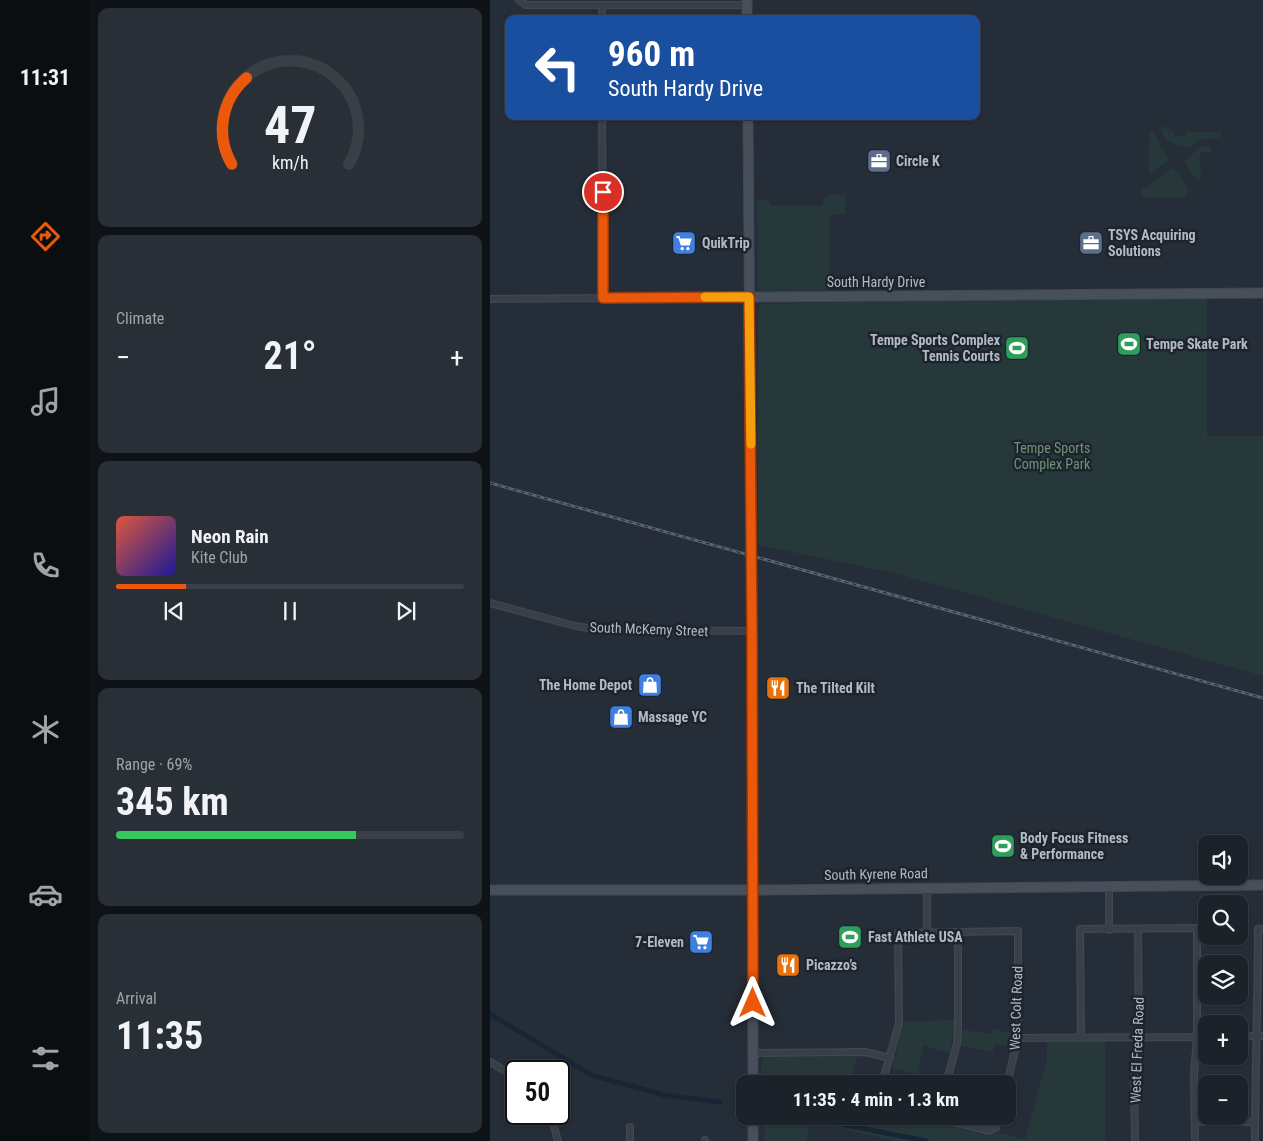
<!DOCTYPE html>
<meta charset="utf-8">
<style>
:root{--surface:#1c222a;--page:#292f36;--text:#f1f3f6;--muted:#a0a4a8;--line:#3a3f47;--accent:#ea580c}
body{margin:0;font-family:"Roboto Condensed",sans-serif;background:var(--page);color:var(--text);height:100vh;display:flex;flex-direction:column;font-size:19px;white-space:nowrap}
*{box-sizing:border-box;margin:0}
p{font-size:16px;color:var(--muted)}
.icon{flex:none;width:28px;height:28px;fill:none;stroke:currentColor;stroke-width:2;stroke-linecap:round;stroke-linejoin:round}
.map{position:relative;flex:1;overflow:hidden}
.drawer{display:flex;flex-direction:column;gap:8px;padding:8px;background:#0f1317;width:400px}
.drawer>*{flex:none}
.guide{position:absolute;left:15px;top:15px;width:475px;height:105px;border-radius:10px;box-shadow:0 1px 4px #0004,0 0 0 1px var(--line);background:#1a4fa0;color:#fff;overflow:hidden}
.fabs{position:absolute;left:708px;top:835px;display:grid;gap:10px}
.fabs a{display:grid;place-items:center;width:50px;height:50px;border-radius:10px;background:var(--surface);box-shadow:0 1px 4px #0004,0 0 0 1px var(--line);font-size:25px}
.speed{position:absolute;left:15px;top:1060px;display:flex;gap:10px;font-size:25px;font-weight:700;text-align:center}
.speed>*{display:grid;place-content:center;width:65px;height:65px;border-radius:50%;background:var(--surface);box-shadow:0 1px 4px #0004,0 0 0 1px var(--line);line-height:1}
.speed .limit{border:2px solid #111;border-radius:8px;background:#fff;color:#111}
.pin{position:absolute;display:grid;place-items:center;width:42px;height:42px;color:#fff;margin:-21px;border:2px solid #fff;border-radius:50%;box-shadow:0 1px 5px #0007}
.me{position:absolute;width:55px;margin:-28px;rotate:0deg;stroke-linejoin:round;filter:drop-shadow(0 0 4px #0008)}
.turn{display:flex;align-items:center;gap:18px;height:105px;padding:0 20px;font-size:22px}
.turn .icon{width:65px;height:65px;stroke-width:2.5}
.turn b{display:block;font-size:35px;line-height:42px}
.big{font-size:38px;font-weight:700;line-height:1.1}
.drawer .card{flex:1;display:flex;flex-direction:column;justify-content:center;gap:8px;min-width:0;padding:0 18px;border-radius:10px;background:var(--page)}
.drawer .dial{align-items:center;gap:0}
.dial svg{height:130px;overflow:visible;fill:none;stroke:var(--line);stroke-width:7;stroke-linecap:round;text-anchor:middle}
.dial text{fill:var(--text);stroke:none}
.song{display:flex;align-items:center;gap:15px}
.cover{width:60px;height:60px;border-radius:8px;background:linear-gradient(135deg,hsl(10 70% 55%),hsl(240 70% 35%))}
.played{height:5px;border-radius:2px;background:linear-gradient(90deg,var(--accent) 20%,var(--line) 20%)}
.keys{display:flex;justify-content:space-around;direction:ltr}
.heat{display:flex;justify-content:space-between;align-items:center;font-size:28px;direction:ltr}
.charge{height:8px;border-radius:4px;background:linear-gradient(90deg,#34c759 69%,var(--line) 0)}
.trip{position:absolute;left:246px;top:1075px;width:280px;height:50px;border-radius:10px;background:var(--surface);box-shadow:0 1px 4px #0004,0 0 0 1px var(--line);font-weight:700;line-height:50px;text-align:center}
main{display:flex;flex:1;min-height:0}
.dock{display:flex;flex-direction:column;width:90px;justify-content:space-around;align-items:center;background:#0b0e11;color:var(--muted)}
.dock .icon{width:35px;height:35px}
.dock .selected{color:var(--accent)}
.dock b{font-size:22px;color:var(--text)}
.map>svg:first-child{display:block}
</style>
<main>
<nav class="dock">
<b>11:31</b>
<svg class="icon selected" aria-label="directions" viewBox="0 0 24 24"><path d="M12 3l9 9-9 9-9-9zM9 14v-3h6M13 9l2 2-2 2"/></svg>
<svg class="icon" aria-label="music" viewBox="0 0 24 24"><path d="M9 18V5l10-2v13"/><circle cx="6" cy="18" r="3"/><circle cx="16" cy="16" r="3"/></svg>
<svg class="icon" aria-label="phone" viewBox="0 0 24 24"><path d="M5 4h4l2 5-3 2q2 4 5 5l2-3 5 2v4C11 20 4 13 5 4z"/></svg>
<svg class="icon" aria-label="climate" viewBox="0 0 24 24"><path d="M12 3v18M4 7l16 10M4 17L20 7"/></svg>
<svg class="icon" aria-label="car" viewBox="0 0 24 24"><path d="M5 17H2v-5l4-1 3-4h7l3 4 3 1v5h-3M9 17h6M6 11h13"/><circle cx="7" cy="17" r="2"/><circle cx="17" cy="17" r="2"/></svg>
<svg class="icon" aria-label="filters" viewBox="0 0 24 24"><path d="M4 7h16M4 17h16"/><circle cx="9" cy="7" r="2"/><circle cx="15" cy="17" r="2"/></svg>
</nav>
<section class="drawer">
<div class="card dial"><svg viewBox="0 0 100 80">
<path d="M14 69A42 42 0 1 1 86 69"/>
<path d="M14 69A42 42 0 0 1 23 16" stroke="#ea580c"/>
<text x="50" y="56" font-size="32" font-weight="700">47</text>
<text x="50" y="72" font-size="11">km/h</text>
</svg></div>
<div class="card"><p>Climate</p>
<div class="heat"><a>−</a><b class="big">21°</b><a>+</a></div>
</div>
<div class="card">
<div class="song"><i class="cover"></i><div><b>Neon Rain</b><p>Kite Club</p></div></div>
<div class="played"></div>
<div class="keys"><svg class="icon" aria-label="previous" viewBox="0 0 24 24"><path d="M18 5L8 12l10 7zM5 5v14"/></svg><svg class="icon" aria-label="pause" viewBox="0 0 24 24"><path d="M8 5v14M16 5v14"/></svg><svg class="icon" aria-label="next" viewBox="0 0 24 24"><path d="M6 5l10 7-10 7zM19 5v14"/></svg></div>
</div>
<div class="card"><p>Range · 69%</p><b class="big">345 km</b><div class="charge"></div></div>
<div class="card"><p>Arrival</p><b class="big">11:35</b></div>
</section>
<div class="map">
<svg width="773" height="1141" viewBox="0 0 773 1141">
<rect width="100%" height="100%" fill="#252d38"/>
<g fill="#27383a">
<path d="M673,126L684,132L685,136L696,135V132H731V137L709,140L698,148C685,144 675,144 671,128Z"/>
<path d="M662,130L670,144L668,145L676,154L678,158L675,164L670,166L668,169L661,175C656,165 660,144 660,132Z"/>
<path d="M721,145L722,153L712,152L710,154L711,179L708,182L695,163V160L711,147Z"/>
<path d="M682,168C689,171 696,183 698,191L694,198L654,197L652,195V189L661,186V181L666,180Z"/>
<path d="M338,195H355V214L339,215V279L338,290L268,291L267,201L278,200L281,206H332L335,197Z"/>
<path d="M717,298V436H773V676L404,573L268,545V307L271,304L402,301Z"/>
<path d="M465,1020L460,1053L433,1045L428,1075L403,1068L413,1022Z"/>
<path d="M502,1029L522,1033V1047L504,1044L503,1052L470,1046L473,1030L501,1034Z"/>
<path d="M557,1041H615V1141H405L341,1126L346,1118L338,1116H424L495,1135L501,1136L509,1133L535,1139L557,1060Z"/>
<path d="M275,1057H367L360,1084H271V1064L273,1058Z"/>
<path d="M275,1117L319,1124L317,1141H274Z"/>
</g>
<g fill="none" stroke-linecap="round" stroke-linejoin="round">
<g stroke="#192535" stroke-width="5">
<path d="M0,1014L101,1075L174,1095L230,1102"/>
<path d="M310,1116L436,1141"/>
</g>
<defs>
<g id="street">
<path d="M29,0L36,5H257"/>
<path d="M112,5V19"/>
<path d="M112,116L113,298"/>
<path d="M0,299L259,297"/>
<path d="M0,603L85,626L111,630L262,631"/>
<path d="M437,887V933"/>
<path d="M619,930V886"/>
<path d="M749,1036H773"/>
<path d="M528,1038L716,1037"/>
<path d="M591,1038L590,929L707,928V1037L704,1074L705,1141"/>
<path d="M263,1053L375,1052L400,1058"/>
<path d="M0,1062L26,1077"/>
<path d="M392,1084L409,1023L408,933L528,931V1038L517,1084"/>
<path d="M456,1084L467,1044L468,1030V932"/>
<path d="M59,1114L63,1123L68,1141"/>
<path d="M439,1116L500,1131L506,1128L509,1116"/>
<path d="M705,1122H765"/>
<path d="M140,1127V1141"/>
<path d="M215,1140V1141"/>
<path d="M645,1141L644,1076L649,1056L648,930"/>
<path d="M765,1141C765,1070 768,1000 768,929H773"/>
</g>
<g id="secondary">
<path d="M257,0V19"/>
<path d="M258,116L262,635L263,1078L260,1084"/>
<path d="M259,297L773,293"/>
<path d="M0,890H275L773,885"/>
<path d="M263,1116V1141"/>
</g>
</defs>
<use href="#street" stroke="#414852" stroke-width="8"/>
<use href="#secondary" stroke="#414852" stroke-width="11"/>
<use href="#street" stroke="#383f49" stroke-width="5.5"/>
<use href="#secondary" stroke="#474f5b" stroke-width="9"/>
<defs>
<path id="rail" d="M0,483L773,698"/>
</defs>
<use href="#rail" stroke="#5a6370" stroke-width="3"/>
<use href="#rail" stroke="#1d242e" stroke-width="1" stroke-dasharray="4" stroke-linecap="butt"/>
</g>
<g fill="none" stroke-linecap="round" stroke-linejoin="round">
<defs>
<path id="route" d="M113,192V298L259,297L262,635L263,1003"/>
</defs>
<use href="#route" stroke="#983908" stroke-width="12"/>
<use href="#route" stroke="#ea580c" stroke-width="9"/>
<path stroke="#f59e0b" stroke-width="9" d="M215,297H259L261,444"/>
</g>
<defs>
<symbol id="office-square" viewBox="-11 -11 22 22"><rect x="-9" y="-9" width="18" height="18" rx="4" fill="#5c6f8a" stroke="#1d242e"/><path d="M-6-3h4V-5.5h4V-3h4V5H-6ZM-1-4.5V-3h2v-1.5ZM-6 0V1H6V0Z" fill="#fff"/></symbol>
<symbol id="supermarket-square" viewBox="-11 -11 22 22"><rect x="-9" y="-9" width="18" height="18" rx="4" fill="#3f7fe0" stroke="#1d242e"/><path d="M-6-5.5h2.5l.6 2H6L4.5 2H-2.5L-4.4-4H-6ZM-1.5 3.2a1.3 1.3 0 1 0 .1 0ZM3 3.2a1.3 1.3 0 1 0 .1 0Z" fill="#fff"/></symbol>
<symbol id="stadium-square" viewBox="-11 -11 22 22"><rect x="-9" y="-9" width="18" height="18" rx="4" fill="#2e9e5b" stroke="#1d242e"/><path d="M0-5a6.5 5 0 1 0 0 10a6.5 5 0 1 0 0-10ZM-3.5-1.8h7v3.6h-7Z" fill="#fff"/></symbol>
<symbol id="shop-square" viewBox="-11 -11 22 22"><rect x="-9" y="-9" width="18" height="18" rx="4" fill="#3f7fe0" stroke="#1d242e"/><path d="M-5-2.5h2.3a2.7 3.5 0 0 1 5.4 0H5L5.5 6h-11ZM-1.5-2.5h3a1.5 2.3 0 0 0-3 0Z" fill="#fff"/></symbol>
<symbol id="restaurant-square" viewBox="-11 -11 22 22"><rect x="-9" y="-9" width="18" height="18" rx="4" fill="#e8710a" stroke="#1d242e"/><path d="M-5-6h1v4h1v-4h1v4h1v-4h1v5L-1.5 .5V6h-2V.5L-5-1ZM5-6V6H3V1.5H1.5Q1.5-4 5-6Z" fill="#fff"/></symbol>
</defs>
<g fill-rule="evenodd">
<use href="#office-square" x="375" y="147" width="28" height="28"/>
<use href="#supermarket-square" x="180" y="229" width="28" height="28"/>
<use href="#office-square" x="587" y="229" width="28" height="28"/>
<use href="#stadium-square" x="625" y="330" width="28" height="28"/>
<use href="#stadium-square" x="513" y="334" width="28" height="28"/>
<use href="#shop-square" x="146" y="671" width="28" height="28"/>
<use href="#restaurant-square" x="274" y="674" width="28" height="28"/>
<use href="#shop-square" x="117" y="703" width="28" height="28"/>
<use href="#stadium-square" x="499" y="832" width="28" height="28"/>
<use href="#stadium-square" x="346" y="923" width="28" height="28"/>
<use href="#supermarket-square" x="197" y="928" width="28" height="28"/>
<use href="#restaurant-square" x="284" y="951" width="28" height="28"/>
</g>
<g text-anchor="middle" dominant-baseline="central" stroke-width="5" stroke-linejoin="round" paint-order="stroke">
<g font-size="14" font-weight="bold" fill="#b3bac5" stroke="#1d242e" text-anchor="start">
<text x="406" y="161">Circle K</text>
<text x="618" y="235">TSYS Acquiring<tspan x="618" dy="16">Solutions</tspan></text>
<text x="212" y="243">QuikTrip</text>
<text x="510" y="340" text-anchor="end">Tempe Sports Complex<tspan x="510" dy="16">Tennis Courts</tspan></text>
<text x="656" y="344">Tempe Skate Park</text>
<text x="142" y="685" text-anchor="end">The Home Depot</text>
<text x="306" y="688">The Tilted Kilt</text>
<text x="148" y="717">Massage YC</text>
<text x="530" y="838">Body Focus Fitness<tspan x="530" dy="16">&amp; Performance</tspan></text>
<text x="378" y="937">Fast Athlete USA</text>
<text x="194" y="942" text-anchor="end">7-Eleven</text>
<text x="316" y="965">Picazzo’s</text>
</g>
<g font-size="14" fill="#b3bac5" stroke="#1d242e">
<text x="386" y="282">South Hardy Drive</text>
<text transform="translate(159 629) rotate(2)">South McKemy Street</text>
<text transform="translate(386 874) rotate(-1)">South Kyrene Road</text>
<text transform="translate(526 1008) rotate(-88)">West Colt Road</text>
<text transform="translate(647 1050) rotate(-88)">West El Freda Road</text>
</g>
<g font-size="14" fill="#6d9375" stroke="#1d242e">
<text x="562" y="448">Tempe Sports<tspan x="562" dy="16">Complex Park</tspan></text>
</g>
</g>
</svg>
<div class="fabs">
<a><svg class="icon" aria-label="sound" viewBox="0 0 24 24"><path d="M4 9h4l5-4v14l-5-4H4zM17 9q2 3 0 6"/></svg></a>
<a><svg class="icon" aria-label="search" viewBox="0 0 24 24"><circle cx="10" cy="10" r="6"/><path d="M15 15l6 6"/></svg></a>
<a><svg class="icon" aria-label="layers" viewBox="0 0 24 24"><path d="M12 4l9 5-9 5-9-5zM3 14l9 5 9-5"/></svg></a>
<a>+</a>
<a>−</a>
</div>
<div class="speed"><div class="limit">50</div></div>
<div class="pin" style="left:113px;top:192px;background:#d93025"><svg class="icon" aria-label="arrive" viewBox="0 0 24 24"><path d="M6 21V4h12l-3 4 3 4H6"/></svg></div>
<svg class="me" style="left:263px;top:1003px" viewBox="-20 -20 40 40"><path d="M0-17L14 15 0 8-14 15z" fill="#ea580c" stroke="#fff" stroke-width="4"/></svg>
<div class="trip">11:35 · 4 min · 1.3 km</div>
<div class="guide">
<div class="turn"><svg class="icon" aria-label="left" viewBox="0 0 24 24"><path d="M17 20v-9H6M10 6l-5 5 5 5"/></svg><div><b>960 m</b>South Hardy Drive</div></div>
</div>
</div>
</main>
